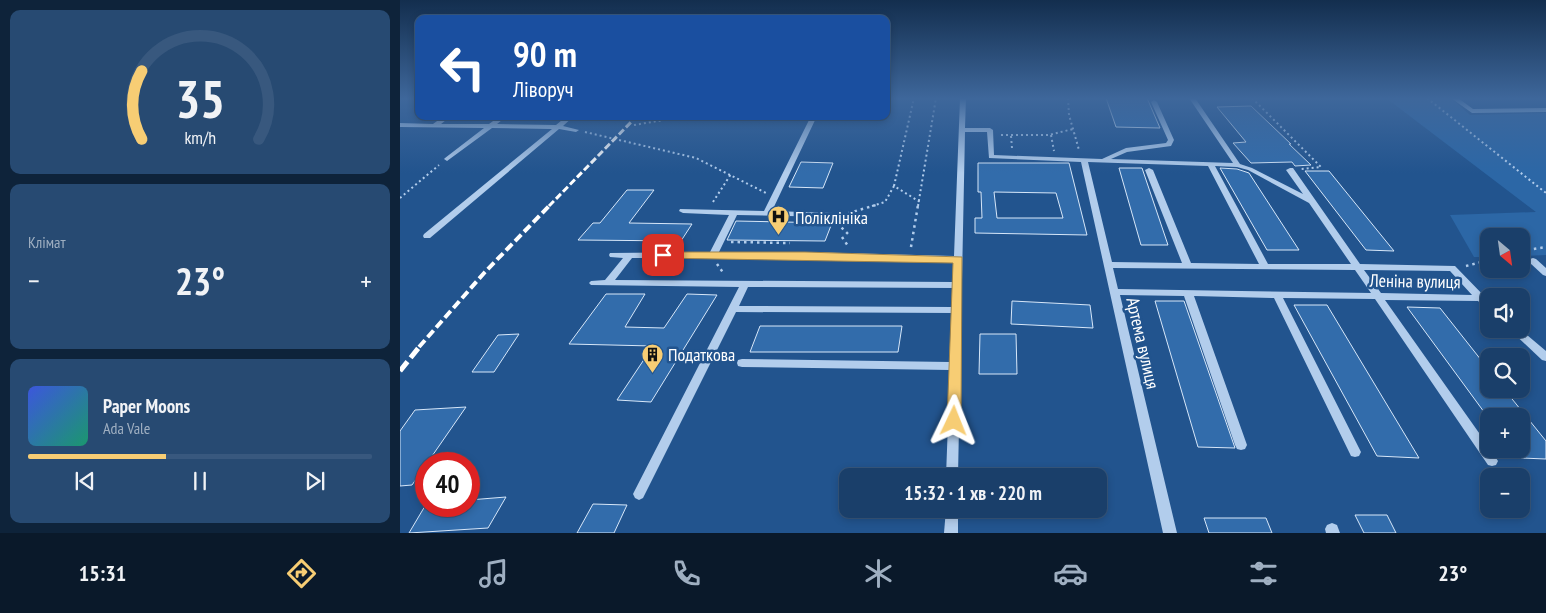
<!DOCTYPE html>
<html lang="uk">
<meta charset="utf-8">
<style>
:root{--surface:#1a3f6a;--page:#274a72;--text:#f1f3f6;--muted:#9fafc1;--line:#38587e;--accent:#f7cd74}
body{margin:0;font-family:"PT Sans Narrow",sans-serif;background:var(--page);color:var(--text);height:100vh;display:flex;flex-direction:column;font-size:19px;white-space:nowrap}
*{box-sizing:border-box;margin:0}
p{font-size:16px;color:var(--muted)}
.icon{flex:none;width:28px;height:28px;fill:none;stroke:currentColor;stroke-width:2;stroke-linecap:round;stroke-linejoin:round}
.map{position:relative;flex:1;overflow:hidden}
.panel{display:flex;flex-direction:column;gap:10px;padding:10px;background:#0e233a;width:400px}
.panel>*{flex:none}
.hud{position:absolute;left:15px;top:15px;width:475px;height:105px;border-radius:10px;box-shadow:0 2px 8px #0003,0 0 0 1px var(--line);background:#1a4fa0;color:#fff;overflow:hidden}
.needle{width:32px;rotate:151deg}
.fabs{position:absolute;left:1080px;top:228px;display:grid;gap:10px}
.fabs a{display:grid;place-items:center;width:50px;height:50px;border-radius:10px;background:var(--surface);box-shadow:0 2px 8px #0003,0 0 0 1px var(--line);font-size:25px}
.speed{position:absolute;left:15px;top:452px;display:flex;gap:10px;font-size:25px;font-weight:700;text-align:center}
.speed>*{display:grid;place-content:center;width:65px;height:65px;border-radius:50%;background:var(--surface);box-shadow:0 2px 8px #0003,0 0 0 1px var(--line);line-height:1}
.speed .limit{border:8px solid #d22;background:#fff;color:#111}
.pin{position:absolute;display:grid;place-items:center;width:42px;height:42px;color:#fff;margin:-21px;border-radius:10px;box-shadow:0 2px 8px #0006}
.me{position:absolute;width:55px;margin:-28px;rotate:2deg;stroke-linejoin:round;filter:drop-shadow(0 0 4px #0008)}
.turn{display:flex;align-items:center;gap:18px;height:105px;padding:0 15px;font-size:22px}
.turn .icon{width:65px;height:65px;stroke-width:2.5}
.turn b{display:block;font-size:35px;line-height:42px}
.big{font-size:38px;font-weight:700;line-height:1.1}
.panel .widget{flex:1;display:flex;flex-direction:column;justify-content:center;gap:8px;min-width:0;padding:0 18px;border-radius:10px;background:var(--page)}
.panel .dial{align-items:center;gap:0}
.dial svg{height:130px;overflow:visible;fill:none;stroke:var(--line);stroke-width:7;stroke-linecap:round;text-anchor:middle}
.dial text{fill:var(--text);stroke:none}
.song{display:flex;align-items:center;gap:15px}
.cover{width:60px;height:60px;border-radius:8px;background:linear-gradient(135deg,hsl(230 70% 55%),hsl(160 70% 35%))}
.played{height:5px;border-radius:2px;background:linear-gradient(90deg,var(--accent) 40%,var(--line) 40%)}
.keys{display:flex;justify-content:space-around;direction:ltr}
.heat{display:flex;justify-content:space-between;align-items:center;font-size:28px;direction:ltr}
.trip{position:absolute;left:439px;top:468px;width:268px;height:50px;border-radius:10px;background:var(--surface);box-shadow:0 2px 8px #0003,0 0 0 1px var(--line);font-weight:700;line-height:50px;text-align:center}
.dock{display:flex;height:80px;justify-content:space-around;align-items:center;background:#0a192a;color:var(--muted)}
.dock .icon{width:35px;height:35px}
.dock .on{color:var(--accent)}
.dock b{font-size:22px;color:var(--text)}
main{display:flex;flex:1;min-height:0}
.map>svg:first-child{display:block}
</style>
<main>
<section class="panel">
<div class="widget dial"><svg viewBox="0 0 100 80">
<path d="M14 69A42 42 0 1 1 86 69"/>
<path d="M14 69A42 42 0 0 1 14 27" stroke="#f7cd74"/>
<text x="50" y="56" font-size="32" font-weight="700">35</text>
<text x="50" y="72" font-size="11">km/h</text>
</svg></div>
<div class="widget"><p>Клімат</p>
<div class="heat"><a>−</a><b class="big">23°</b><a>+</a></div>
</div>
<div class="widget">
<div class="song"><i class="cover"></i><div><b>Paper Moons</b><p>Ada Vale</p></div></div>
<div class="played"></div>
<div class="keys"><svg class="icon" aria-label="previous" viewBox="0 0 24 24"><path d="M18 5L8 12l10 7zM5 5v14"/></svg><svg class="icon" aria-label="pause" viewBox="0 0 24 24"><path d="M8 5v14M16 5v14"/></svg><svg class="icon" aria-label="next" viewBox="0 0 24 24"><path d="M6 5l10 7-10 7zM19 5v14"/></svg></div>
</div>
</section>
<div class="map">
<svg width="1146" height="533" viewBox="0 0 1146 533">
<rect width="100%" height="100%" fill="#22548e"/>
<path fill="#2c67a6" d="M986,98H1051L1070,115L1146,113V255L1121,256V236H1089V257H1074L1050,215L1136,212Z"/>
<g fill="#326cab" stroke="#d7e7f9" fill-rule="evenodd">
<path d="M706,98H747L760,128L716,127Z"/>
<path d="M851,106L891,144H889L911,165L895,166L892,162L851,163L833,143L846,142L817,107Z"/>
<path d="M401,162L433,163L423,188L389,187Z"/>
<path d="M578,163H669L687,235L575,233V218H582L581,192H578ZM594,192L656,193L663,218H597Z"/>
<path d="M719,168H742L768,245H741Z"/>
<path d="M820,168L837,169L849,173L899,250H867Z"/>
<path d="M905,171H929L994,251L966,250Z"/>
<path d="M227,190H254L229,223L292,224L281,241L178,240L193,223H200Z"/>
<path d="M336,221L432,223L425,241L327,240Z"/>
<path d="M206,294H245L225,327L264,328L287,294L317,295L251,402L217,400L253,346L169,344Z"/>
<path d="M612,301L690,305L693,328L611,324Z"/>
<path d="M755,301H784L835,448L798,447Z"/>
<path d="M894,305H927L1019,458L977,456Z"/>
<path d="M1007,307L1040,308L1089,370V389H1104L1146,441V459L1121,458V416H1087Z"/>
<path d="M360,326H502L498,352H350Z"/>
<path d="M119,334L94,372H72L98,335Z"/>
<path d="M580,334H616L617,374H579Z"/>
<path d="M66,407L12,485L0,486V431L15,410Z"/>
<path d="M106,497L88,528L9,533L25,506H69V500Z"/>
<path d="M193,504L227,505L214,533H177Z"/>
<path d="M955,515H987L996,533H964Z"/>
<path d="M804,518H866L872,533H809Z"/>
</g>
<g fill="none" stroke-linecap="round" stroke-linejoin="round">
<g stroke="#b2cdec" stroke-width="2" stroke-dasharray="2 3" stroke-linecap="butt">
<path d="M668,98L669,115L679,150"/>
<path d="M852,98L921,167L901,169"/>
<path d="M1027,98L1146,193"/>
<path d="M234,125L288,116"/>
<path d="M185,132L296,158L366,193"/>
<path d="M601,135H649L673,129"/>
<path d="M651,135L654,151"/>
<path d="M611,136L612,148"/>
<path d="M494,186L514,98"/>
<path d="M0,198L39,165"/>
<path d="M313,202L331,174"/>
<path d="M472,206L485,202L494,186L520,202"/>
<path d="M518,206L536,98"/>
</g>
<g stroke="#b2cdec" stroke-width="2.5" stroke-dasharray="2.5 4" stroke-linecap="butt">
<path d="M442,215L476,205"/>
<path d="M437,223L450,236"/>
<path d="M442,237L448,246"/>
<path d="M331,242L390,243"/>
<path d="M511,247L518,205"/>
<path d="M1121,251L1146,247"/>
<path d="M317,264L324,274"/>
<path d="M1066,266L1089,260"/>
</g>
<g fill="#b2cdec" fill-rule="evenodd">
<path d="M560,98H566L565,128H590L593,130L594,155L702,159L726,148L766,143L768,140L751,102L754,100L757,102L774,140L771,146L727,152L711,159L833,163L789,98H795L840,164L852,168L903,194L886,170L890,168H893L960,264L1055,266L1089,301V309L1086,308L1078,301L985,300L1089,447V449H1090L1098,461L1096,465L1092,466L1088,465L975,299L883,298L961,452L959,456L955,457L951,456L874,298L794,296L847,445L845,449L841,450L837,449L835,445L784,296L720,295L777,533H763L681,162L589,158L587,132H565L558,476H546L550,370L342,367L338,366L337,363L338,360L342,359L550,362L552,313L336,312L243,498L239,500L235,498L233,494L235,490L339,287L191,285L189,283L191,281L205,280L223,258L210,257L209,255L210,253L310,252L329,215L283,213L279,211L280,209L364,211L411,116H417L372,211L433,213H436L437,215L436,217L337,215L319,252H405L554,256ZM688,162L808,166L859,264L791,263L753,170L749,168L745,170L782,263L712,262ZM815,166L837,167L848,170L909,203L951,264H868ZM232,258H405L554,262L553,282L215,280ZM713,268L955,270L971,293L718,289ZM964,270L1050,271L1072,295L981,293ZM348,287L553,288L552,307L339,306Z"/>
<path d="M1051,98H1058L1073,109L1146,108V112L1072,113Z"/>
<path d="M44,116H51L41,124H89L100,116H107L97,124L156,125L167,116H174L163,126L179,130L176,132L159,129L30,238H24L23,236L24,234L152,129L92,128L47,161L44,159L45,158L84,128L0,127V123L33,124Z"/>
<path d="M1133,258L1136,259L1146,268V276L1143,275L1130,263L1129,261L1130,259Z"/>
<path d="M1109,329H1120L1146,351V361L1142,360Z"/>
<path d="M546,509H558V533H544Z"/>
<path d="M932,523L937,525L940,533H926L925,529L927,525Z"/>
</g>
<path stroke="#fff" stroke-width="3" stroke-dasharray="7 3" stroke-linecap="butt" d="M149,206L237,116"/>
<path stroke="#fff" stroke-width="4" stroke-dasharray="9 4" stroke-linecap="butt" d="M19,347L85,272L150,205"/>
<path stroke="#fff" stroke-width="5" stroke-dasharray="12 5" stroke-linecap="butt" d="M0,371L20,346"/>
</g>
<linearGradient id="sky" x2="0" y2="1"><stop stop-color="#132e4e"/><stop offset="0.57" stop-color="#3e679b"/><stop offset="1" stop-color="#3e679b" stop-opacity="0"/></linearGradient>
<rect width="1146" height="173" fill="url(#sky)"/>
<path fill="#f7cd74" stroke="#a1854b" d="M263,252H405L562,257L561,421L559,425L554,427L549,425L547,421L553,263L259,258V253Z"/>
<defs>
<symbol id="hospital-pin" viewBox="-11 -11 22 30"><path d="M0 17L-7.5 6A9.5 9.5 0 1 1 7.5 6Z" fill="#f7cd74" stroke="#22548e"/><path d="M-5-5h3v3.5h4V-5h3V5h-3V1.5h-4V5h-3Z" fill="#111"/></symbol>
<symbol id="building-pin" viewBox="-11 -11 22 30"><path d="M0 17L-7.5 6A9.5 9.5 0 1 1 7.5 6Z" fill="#f7cd74" stroke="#22548e"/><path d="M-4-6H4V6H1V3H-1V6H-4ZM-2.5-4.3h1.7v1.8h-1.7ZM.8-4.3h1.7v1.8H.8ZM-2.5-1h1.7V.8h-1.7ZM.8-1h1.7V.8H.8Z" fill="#111"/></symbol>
</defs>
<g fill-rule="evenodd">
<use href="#hospital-pin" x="366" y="204" width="25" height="34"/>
<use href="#building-pin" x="240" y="342" width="25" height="34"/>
</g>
<g text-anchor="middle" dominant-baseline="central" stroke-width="5" stroke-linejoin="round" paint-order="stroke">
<g font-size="18" fill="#fff" stroke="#22548e" text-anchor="start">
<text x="395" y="217">Поліклініка</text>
<text x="268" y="354">Податкова</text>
</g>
<g font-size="18" fill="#fff" stroke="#22548e">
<text transform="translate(1015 281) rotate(1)">Леніна вулиця</text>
<text transform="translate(743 343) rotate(77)">Артема вулиця</text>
</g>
</g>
</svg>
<div class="fabs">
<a><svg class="needle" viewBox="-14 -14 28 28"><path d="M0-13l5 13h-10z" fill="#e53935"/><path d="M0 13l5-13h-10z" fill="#9fafc1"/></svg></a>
<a><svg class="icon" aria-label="sound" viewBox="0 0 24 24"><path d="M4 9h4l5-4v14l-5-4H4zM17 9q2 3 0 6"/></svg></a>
<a><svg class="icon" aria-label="search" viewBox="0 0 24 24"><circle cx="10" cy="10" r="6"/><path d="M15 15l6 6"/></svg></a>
<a>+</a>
<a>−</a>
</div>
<div class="speed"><div class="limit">40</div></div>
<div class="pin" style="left:263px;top:255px;background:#d93025"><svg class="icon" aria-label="arrive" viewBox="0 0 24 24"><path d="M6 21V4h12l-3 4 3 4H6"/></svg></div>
<svg class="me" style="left:554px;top:421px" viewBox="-20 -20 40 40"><path d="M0-17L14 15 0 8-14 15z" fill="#f7cd74" stroke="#fff" stroke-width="4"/></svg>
<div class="trip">15:32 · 1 хв · 220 m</div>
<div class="hud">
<div class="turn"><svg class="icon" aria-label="left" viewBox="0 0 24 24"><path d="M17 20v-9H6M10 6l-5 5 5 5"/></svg><div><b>90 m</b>Ліворуч</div></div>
</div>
</div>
</main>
<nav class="dock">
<b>15:31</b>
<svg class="icon on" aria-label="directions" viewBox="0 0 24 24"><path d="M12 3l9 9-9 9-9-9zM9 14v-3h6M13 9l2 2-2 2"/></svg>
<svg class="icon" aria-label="music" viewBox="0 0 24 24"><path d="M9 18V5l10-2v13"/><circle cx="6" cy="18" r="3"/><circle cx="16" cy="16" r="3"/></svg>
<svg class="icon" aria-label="phone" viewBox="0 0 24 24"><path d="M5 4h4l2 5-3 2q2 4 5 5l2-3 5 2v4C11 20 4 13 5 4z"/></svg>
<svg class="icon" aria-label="climate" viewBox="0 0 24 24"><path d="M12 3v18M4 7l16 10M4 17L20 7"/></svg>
<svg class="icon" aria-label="car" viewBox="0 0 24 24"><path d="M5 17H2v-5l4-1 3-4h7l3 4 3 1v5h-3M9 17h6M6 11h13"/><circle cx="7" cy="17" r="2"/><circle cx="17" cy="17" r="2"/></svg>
<svg class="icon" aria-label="filters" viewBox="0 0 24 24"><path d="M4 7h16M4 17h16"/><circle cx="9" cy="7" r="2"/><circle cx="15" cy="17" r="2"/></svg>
<b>23°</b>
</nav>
